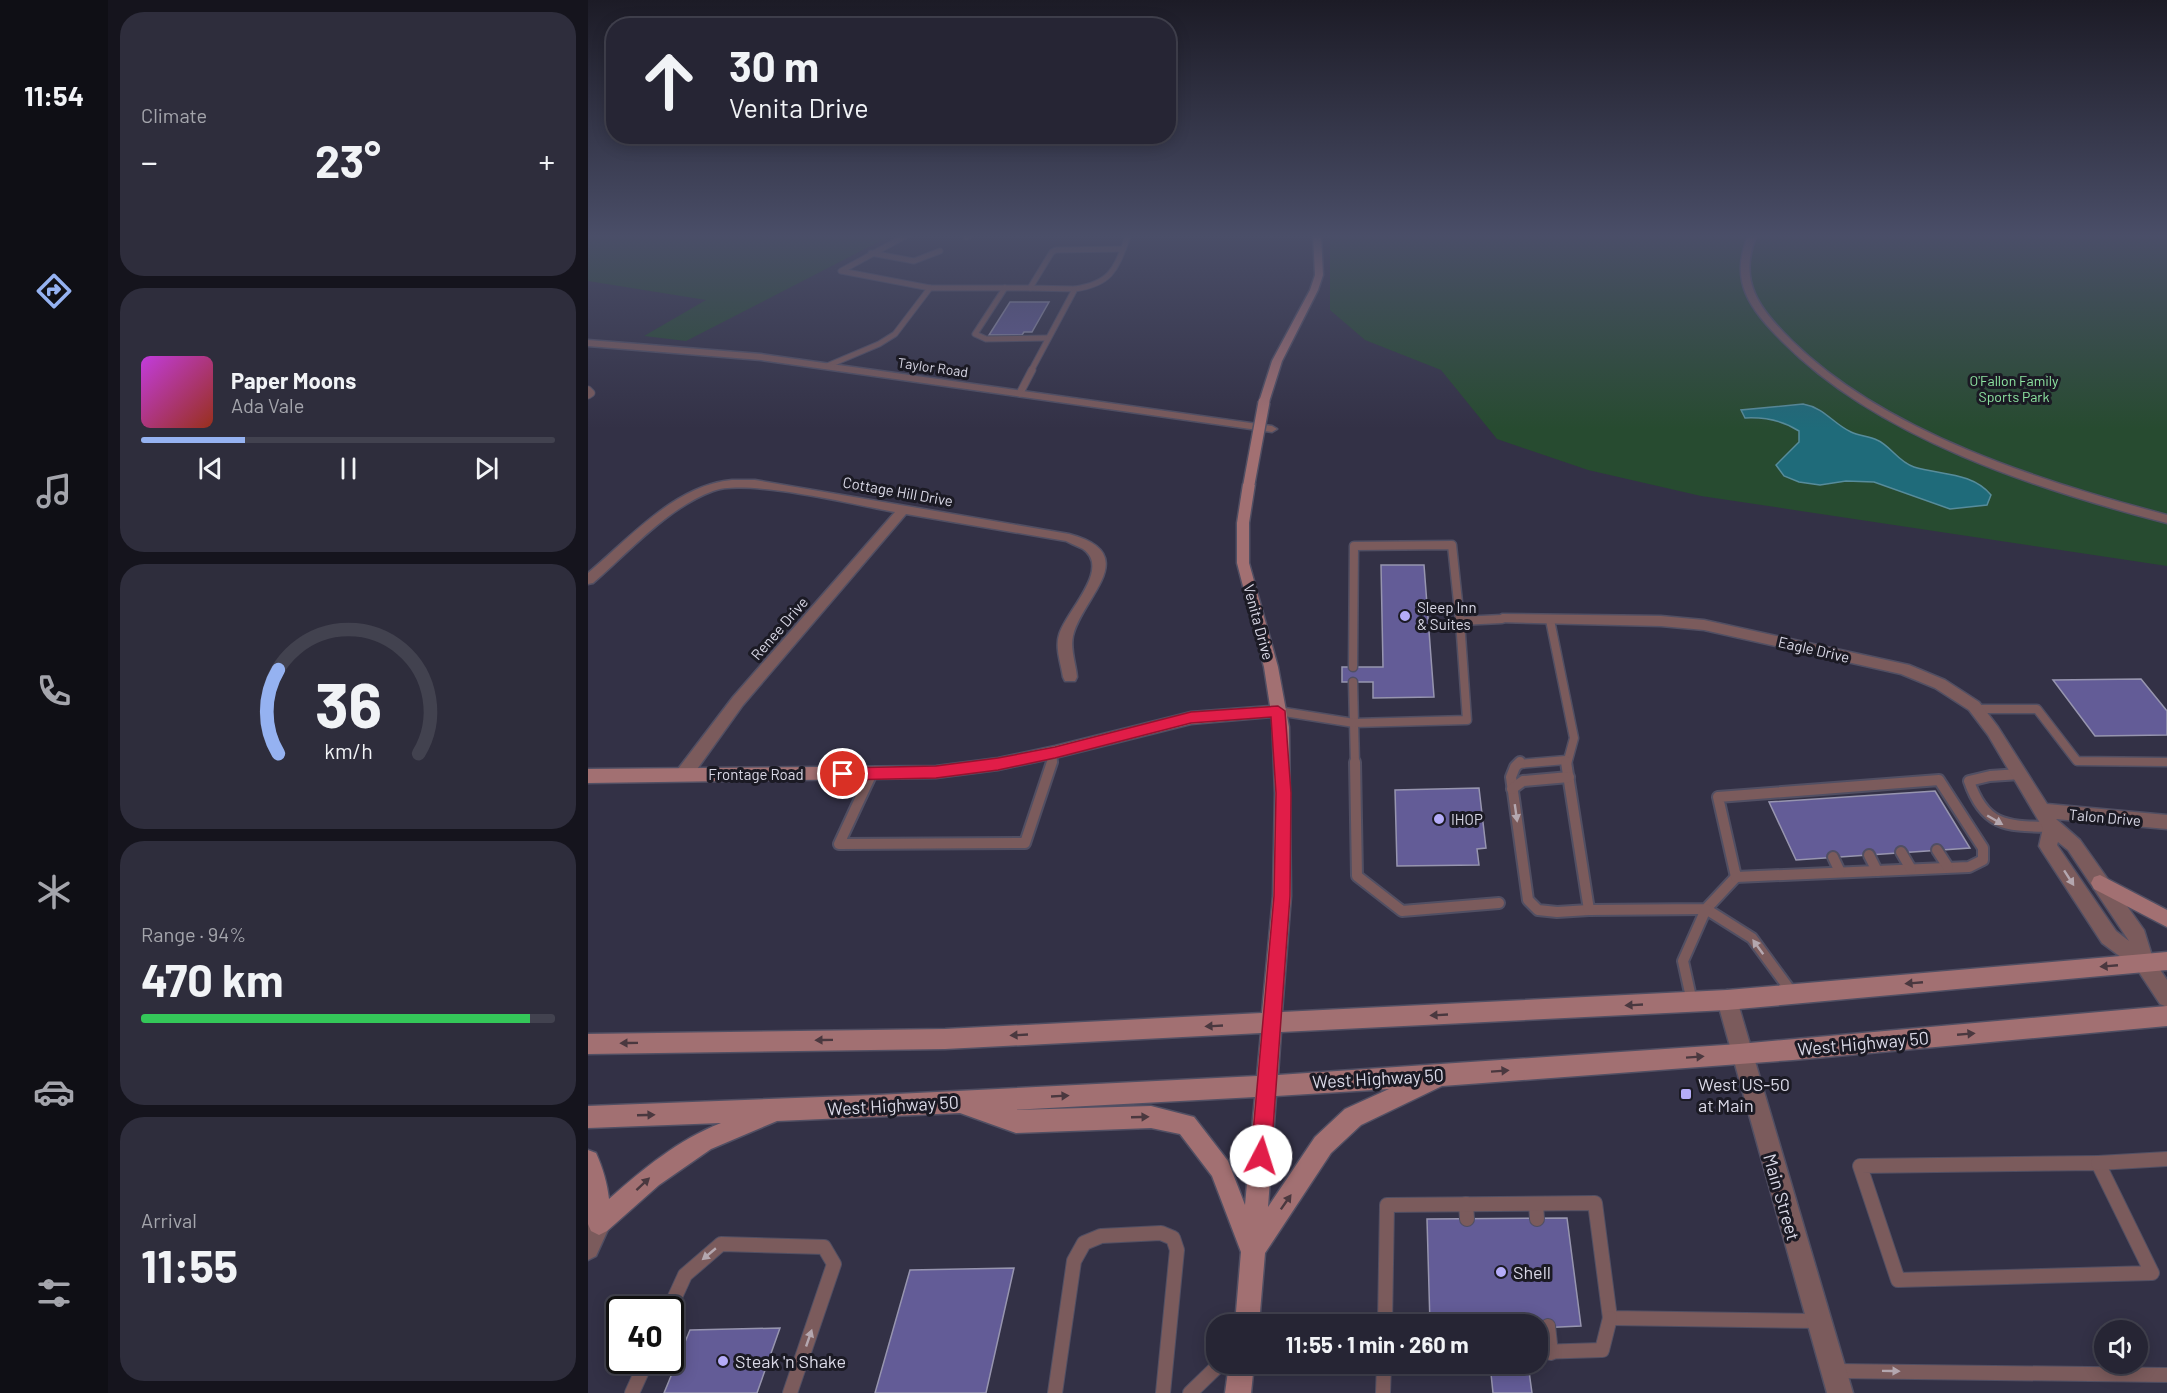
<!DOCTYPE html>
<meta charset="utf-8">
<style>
:root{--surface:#262534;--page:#2e2d3c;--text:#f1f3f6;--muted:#a4a5ac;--line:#42424f;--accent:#95b2f1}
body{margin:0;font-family:Barlow,sans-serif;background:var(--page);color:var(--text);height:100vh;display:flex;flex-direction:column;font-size:22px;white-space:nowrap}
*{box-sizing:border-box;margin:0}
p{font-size:20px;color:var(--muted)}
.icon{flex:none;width:33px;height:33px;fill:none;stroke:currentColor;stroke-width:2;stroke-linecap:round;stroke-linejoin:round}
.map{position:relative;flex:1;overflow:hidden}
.panel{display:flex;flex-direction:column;gap:12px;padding:12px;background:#15141d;width:480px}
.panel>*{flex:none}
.banner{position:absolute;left:18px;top:18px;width:570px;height:126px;border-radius:24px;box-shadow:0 3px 15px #0003,0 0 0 2px var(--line);background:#262534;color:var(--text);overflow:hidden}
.tools{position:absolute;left:1506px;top:1320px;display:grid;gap:12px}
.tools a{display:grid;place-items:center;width:54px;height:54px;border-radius:50%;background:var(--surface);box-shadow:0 3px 15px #0003,0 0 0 2px var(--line);font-size:30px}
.speed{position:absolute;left:18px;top:1296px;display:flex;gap:12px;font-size:30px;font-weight:700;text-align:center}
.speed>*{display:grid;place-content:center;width:78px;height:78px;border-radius:50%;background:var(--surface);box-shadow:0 3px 15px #0003,0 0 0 2px var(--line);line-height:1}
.speed .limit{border:3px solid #111;border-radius:9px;background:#fff;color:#111}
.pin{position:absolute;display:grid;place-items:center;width:51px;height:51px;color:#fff;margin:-26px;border:3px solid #fff;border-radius:50%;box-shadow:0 2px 6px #0007}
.me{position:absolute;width:66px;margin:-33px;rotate:5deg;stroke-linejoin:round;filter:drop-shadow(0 0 4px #0008)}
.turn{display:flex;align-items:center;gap:21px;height:126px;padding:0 24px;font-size:27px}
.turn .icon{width:78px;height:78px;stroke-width:2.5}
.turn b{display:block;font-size:42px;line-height:51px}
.big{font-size:45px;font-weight:700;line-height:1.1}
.panel .widget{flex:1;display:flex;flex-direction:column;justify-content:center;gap:9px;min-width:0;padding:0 21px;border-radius:24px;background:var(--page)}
.panel .dial{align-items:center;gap:0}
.dial svg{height:156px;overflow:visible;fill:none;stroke:var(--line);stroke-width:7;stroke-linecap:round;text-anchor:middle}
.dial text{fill:var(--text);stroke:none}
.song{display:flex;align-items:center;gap:18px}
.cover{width:72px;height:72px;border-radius:9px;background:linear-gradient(135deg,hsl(290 70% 55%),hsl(10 70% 35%))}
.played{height:6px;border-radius:3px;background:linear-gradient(90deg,var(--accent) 25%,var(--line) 25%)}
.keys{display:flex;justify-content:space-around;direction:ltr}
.heat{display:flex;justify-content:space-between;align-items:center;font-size:33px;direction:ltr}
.charge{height:9px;border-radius:4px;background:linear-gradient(90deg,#34c759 94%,var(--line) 0)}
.trip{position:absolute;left:618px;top:1314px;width:342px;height:60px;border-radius:24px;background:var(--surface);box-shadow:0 3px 15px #0003,0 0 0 2px var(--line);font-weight:700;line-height:60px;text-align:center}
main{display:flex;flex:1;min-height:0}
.tabs{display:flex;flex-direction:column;width:108px;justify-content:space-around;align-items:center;background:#0f0f15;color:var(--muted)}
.tabs .icon{width:42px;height:42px}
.tabs .on{color:var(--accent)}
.tabs b{font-size:27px;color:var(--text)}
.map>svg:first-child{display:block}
</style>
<main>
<nav class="tabs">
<b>11:54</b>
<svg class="icon on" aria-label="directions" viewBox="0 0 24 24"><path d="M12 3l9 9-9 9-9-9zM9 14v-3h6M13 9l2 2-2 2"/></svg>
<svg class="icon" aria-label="music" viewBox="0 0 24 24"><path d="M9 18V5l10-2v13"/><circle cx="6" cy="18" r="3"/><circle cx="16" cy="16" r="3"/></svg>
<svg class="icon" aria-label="phone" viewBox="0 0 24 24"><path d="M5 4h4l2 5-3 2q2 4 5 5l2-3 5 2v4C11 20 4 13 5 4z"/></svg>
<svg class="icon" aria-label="climate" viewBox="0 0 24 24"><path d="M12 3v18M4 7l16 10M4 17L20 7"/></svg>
<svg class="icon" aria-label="car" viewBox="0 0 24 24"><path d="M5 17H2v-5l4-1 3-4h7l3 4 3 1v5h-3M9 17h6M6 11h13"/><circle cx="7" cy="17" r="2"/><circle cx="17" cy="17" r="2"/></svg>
<svg class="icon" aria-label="filters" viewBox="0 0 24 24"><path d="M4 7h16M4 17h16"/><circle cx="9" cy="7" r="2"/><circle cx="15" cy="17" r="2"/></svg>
</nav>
<section class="panel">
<div class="widget"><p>Climate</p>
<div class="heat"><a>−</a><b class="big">23°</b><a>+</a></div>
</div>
<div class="widget">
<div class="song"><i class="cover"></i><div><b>Paper Moons</b><p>Ada Vale</p></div></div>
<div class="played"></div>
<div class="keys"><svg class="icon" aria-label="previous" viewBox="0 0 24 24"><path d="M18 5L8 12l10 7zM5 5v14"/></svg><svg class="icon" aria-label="pause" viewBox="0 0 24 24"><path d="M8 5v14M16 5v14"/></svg><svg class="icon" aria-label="next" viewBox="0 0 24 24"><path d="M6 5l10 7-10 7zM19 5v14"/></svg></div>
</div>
<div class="widget dial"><svg viewBox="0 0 100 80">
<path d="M14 69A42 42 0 1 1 86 69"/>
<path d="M14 69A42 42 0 0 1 14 26" stroke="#95b2f1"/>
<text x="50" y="56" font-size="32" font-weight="700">36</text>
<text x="50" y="72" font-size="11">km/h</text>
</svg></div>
<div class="widget"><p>Range · 94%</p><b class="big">470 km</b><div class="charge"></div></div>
<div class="widget"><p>Arrival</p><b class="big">11:55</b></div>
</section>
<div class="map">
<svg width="1579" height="1393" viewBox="0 0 1579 1393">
<rect width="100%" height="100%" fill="#333146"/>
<g fill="#274b30">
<path d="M0,234H306L98,341L56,336L118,300L0,281Z"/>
<path d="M742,234H1579V566L1113,496L1000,470L909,439L853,370L777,340L742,310Z"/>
</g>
<path fill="#1f6b7a" stroke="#578c9b" stroke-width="1.5" d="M1215,404C1237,408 1244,423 1263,432C1271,436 1281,436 1289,440C1303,446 1310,462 1326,467C1352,475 1384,472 1403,495L1399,505L1362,509L1286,482L1258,481L1232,485L1211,482L1196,476L1188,465L1211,442V431C1194,420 1177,417 1157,418L1153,410Z"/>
<g fill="#635c97" stroke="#9795af" stroke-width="1.5">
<path d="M422,302H461L444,332H436L434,335H401Z"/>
<path d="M793,565H836L846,697L785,698V682H754V667H795Z"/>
<path d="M1553,679L1579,711V735L1507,736L1465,680Z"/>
<path d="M891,788L898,848L889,849L891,865L809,866L807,790Z"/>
<path d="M1347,791L1382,848L1208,860L1181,802Z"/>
<path d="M979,1218L993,1326L950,1328V1324H842L839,1219Z"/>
<path d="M426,1268L398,1393H287L322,1270Z"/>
<path d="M192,1328L169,1393H76L102,1330Z"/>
<path d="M902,1364H940L944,1393H905Z"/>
</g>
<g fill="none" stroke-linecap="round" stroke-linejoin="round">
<defs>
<g id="lane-far4">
<path d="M321,234L253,271L342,288H442"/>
<path d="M378,237L384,234"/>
<path d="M283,253L326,261L352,251"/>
<path d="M417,288L387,334L398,339L459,338"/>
<path d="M487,289L442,288L464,252L468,250L535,249"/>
<path d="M239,366L291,344L307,334L342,288"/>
<path d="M443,371L487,289C526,283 528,267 541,234"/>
</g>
<g id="lane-far3">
<path d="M0,390L3,393L0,395"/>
<path d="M432,393L444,370"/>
</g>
<g id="lane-far2">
<path d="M962,620L986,738L979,764"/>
<path d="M765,667L766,546L864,545L872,621L914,619"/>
<path d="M765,682L767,764"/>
<path d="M1388,709H1449L1489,761L1579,762"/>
<path d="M690,711L766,723L879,720L872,621"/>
<path d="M463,764L467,752"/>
<path d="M931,764L978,760"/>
</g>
<g id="lane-far1">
<path d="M767,762L769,876L814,911L911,903"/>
<path d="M932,762L927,767L923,777L940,900L950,910L969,912L1001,910"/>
<path d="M978,762L1001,910L1118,909L1148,877"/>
<path d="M284,773L251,844L437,843L464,762"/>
<path d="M1432,774L1402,776L1381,781C1397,828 1420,826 1464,827"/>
<path d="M1351,780L1395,848V860L1381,867L1148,877L1130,797Z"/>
<path d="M924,789L935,781L981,777"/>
<path d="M1349,850L1360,867"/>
<path d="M1313,852L1323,869"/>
<path d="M1281,855L1289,871"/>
<path d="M1245,857L1252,872"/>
<path d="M1104,1002L1095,961L1118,909L1164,938L1205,994"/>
</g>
<g id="lane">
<path d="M1510,1163L1564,1273L1310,1280L1272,1166Z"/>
<path d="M1510,1163L1579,1159"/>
<path d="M878,1204L879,1219"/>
<path d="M948,1204L949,1219"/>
<path d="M81,1310L97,1275L133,1244L236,1247L246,1264L202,1393"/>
<path d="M797,1324L799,1205L1007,1203L1022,1318L1231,1321"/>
<path d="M960,1326L963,1353"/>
<path d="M950,1352L1014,1350L1022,1318"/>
<path d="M1247,1371L1579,1375"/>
<path d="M44,1393L59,1360"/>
<path d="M467,1393L486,1261L496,1243L513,1236L573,1233L585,1238L589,1250L575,1393"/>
<path d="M602,1393L632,1364"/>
<path d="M795,1393L796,1364"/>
</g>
<g id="street">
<path d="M1161,234H1169C1149,281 1171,308 1204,341C1298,433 1454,482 1579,515V523C1450,490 1290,438 1195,342C1162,309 1140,281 1161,234Z"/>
<path d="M0,340L173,354L684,426L689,429L684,432L173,360L0,346Z"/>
<path d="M144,480H167L481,534C557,554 493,598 485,636C482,649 488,664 489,677L487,681H477L475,677C473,664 467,648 471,635C477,612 524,569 495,549C490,546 483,544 478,541L318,514L155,705L102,779L96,780L90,779L88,774L90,769L145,697L307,512C268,505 158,478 125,491C79,508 41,552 5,583L0,584V573C42,538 87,485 144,480Z"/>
<path d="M914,614L1073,616L1116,620L1321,665L1357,680L1391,702L1410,727L1459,804L1579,815V829L1468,819L1492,840L1556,930L1565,959L1579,980V1007L1572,1004L1549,969L1514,943L1454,851L1451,846L1455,828L1400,735L1381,710L1347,688L1313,674L1116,630L1073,626L909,622L907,619ZM1470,842L1480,850L1541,941L1528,931L1469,845Z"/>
<path d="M1139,990L1146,993L1149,1000L1265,1393H1239L1129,1000L1132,993Z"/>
<path d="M11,1211L19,1215L23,1223L8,1256L0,1260V1221L3,1215Z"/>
</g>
<g id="secondary">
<path d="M725,234H733L735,275L730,290L694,361L681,402L672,404L671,402L684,361L722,290L727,275Z"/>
<path d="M661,480L667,484L661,523V563L690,667L701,727L703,896L694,1012L1139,990L1579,952V970L1139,1010L693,1032L690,1075L1151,1044L1579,1006V1026L1205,1060L854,1086L773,1125L743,1153L677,1253L671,1324H647L653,1252L624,1176L592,1134L563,1128L428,1133L372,1113L189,1121L123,1149L71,1185L19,1231L11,1235L3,1231L0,1224V1150L8,1153C15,1169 19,1182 21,1199C55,1169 90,1140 133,1123L0,1128V1106L288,1095L669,1076L673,1033L357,1049L0,1054V1034L357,1029L674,1013L685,896L687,793L684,717L603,724L467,758L410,770L348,778L0,783V769L348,766L410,758L467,746L603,712L682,706L676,667L649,563V523L655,484ZM801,1089L757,1109L727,1137L680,1207L688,1096ZM667,1097L657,1205L640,1161L606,1117L563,1106L425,1110Z"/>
<path d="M1512,875L1579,910V927L1506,889L1503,883L1506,877Z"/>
<path d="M641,1364H666L663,1393H637Z"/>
</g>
</defs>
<use href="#lane-far4" stroke="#514f63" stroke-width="7"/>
<use href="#lane-far3" stroke="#514f63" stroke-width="9"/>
<use href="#lane-far2" stroke="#514f63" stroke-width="11"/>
<use href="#lane-far1" stroke="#514f63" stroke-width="14"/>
<use href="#lane" stroke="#514f63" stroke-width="16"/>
<use href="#street" stroke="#514f63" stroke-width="3"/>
<use href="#secondary" stroke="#514f63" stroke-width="3"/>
<use href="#lane-far4" stroke="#7b5b5c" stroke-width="5"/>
<use href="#lane-far3" stroke="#7b5b5c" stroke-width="7"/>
<use href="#lane-far2" stroke="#7b5b5c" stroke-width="8"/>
<use href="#lane-far1" stroke="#7b5b5c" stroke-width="10"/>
<use href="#lane" stroke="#7b5b5c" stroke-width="14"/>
<use href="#street" fill="#7b5b5c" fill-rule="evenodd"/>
<use href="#secondary" fill="#a27072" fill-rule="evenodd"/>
<defs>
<path id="secondary-bridge" d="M661,484L676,402"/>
</defs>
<use href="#secondary-bridge" stroke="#514f63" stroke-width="14" stroke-linecap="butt"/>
<use href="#secondary-bridge" stroke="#a27072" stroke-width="11"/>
</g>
<defs><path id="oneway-solid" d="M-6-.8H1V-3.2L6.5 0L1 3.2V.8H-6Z" transform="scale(1.5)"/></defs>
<g fill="#b4a7af">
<use href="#oneway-solid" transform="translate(928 813) rotate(82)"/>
<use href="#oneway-solid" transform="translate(1407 820) rotate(30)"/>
<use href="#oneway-solid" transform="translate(1481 878) rotate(57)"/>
<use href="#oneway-solid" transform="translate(1170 947) rotate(-126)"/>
<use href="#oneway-solid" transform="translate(121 1254) rotate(140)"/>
<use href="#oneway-solid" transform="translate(221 1338) rotate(-71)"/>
<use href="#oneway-solid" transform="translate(1303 1371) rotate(1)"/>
</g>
<g fill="#4a383f">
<use href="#oneway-solid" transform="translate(1521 966) rotate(175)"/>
<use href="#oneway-solid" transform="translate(1326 983) rotate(175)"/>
<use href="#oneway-solid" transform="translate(1046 1005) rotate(177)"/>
<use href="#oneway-solid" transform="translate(851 1015) rotate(177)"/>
<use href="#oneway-solid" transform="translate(626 1026) rotate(177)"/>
<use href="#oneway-solid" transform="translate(1378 1034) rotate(-5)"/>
<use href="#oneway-solid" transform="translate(431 1035) rotate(177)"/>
<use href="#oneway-solid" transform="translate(236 1040) rotate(179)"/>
<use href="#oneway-solid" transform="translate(41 1043) rotate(179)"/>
<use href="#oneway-solid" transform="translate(1107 1057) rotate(-4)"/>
<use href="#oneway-solid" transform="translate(912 1071) rotate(-4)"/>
<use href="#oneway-solid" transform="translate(472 1096) rotate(-3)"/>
<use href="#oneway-solid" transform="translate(58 1115) rotate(-2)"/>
<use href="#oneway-solid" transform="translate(552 1117) rotate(-2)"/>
<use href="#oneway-solid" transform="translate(55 1184) rotate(-43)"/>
<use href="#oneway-solid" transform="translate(698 1202) rotate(-55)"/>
</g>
<linearGradient id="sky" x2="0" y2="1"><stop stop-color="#1c1b26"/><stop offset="0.55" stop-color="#4a4e68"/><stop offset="1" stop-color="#4a4e68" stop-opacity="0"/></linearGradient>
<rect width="1579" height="429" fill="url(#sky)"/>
<path fill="#e11d48" stroke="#92132f" stroke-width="1.5" d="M690,706L697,711L703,793L702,896L683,1156L680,1163L673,1166L666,1163L663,1156L686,896L688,793L683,717L603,723L467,758L410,770L348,778L255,780L249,778L247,774L249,770L255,768L348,766L410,758L467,747L603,712Z"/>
<g fill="#b5acf8" stroke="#1b1a24" stroke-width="2">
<circle cx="817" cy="616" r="6"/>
<circle cx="851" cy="819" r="6"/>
<rect x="1092" y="1088" width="12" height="12" rx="3"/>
<circle cx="913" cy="1272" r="6"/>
<circle cx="135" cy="1361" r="6"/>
</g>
<g text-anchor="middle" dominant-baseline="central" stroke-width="6" stroke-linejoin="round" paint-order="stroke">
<g font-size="14" fill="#dad9e7" stroke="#1b1a24">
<text transform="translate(345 367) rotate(8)">Taylor Road</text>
</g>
<g font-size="14" fill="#8ee4a2" stroke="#1b1a24">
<text x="1426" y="380">O'Fallon Family<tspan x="1426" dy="16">Sports Park</tspan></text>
</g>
<g font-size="15" fill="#dad9e7" stroke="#1b1a24">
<text transform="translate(310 491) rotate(10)">Cottage Hill Drive</text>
<text transform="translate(671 622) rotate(75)">Venita Drive</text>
<text transform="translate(191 628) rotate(-49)">Renee Drive</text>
<text transform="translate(1226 649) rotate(13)">Eagle Drive</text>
<text x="168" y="774">Frontage Road</text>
<text transform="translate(1517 817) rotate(5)">Talon Drive</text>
</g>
<g font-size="15" fill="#dad9e7" stroke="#1b1a24" text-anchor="start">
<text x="829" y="607">Sleep Inn<tspan x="829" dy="17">&amp; Suites</tspan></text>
<text x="863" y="819">IHOP</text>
</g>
<g font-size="18" fill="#dad9e7" stroke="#1b1a24">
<text transform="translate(1275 1043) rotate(-5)">West Highway 50</text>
<text transform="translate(790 1078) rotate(-3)">West Highway 50</text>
<text transform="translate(305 1105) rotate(-3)">West Highway 50</text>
<text transform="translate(1194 1197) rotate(74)">Main Street</text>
</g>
<g font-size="18" fill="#dad9e7" stroke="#1b1a24" text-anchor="start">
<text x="1110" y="1084">West US-50<tspan x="1110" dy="21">at Main</tspan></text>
<text x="925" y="1272">Shell</text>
<text x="147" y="1361">Steak 'n Shake</text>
</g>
</g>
</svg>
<div class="tools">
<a><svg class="icon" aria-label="sound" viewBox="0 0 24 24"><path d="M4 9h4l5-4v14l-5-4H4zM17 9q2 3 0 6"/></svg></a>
</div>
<div class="speed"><div class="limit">40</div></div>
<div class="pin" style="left:255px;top:774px;background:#d93025"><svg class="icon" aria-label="arrive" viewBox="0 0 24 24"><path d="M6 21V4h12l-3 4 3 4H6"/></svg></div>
<svg class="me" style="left:673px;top:1156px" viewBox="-20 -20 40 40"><circle r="19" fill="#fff"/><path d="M0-13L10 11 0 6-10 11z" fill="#e11d48"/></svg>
<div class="trip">11:55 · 1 min · 260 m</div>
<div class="banner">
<div class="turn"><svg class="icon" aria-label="ahead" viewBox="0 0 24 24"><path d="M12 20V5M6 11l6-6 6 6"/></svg><div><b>30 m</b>Venita Drive</div></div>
</div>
</div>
</main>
